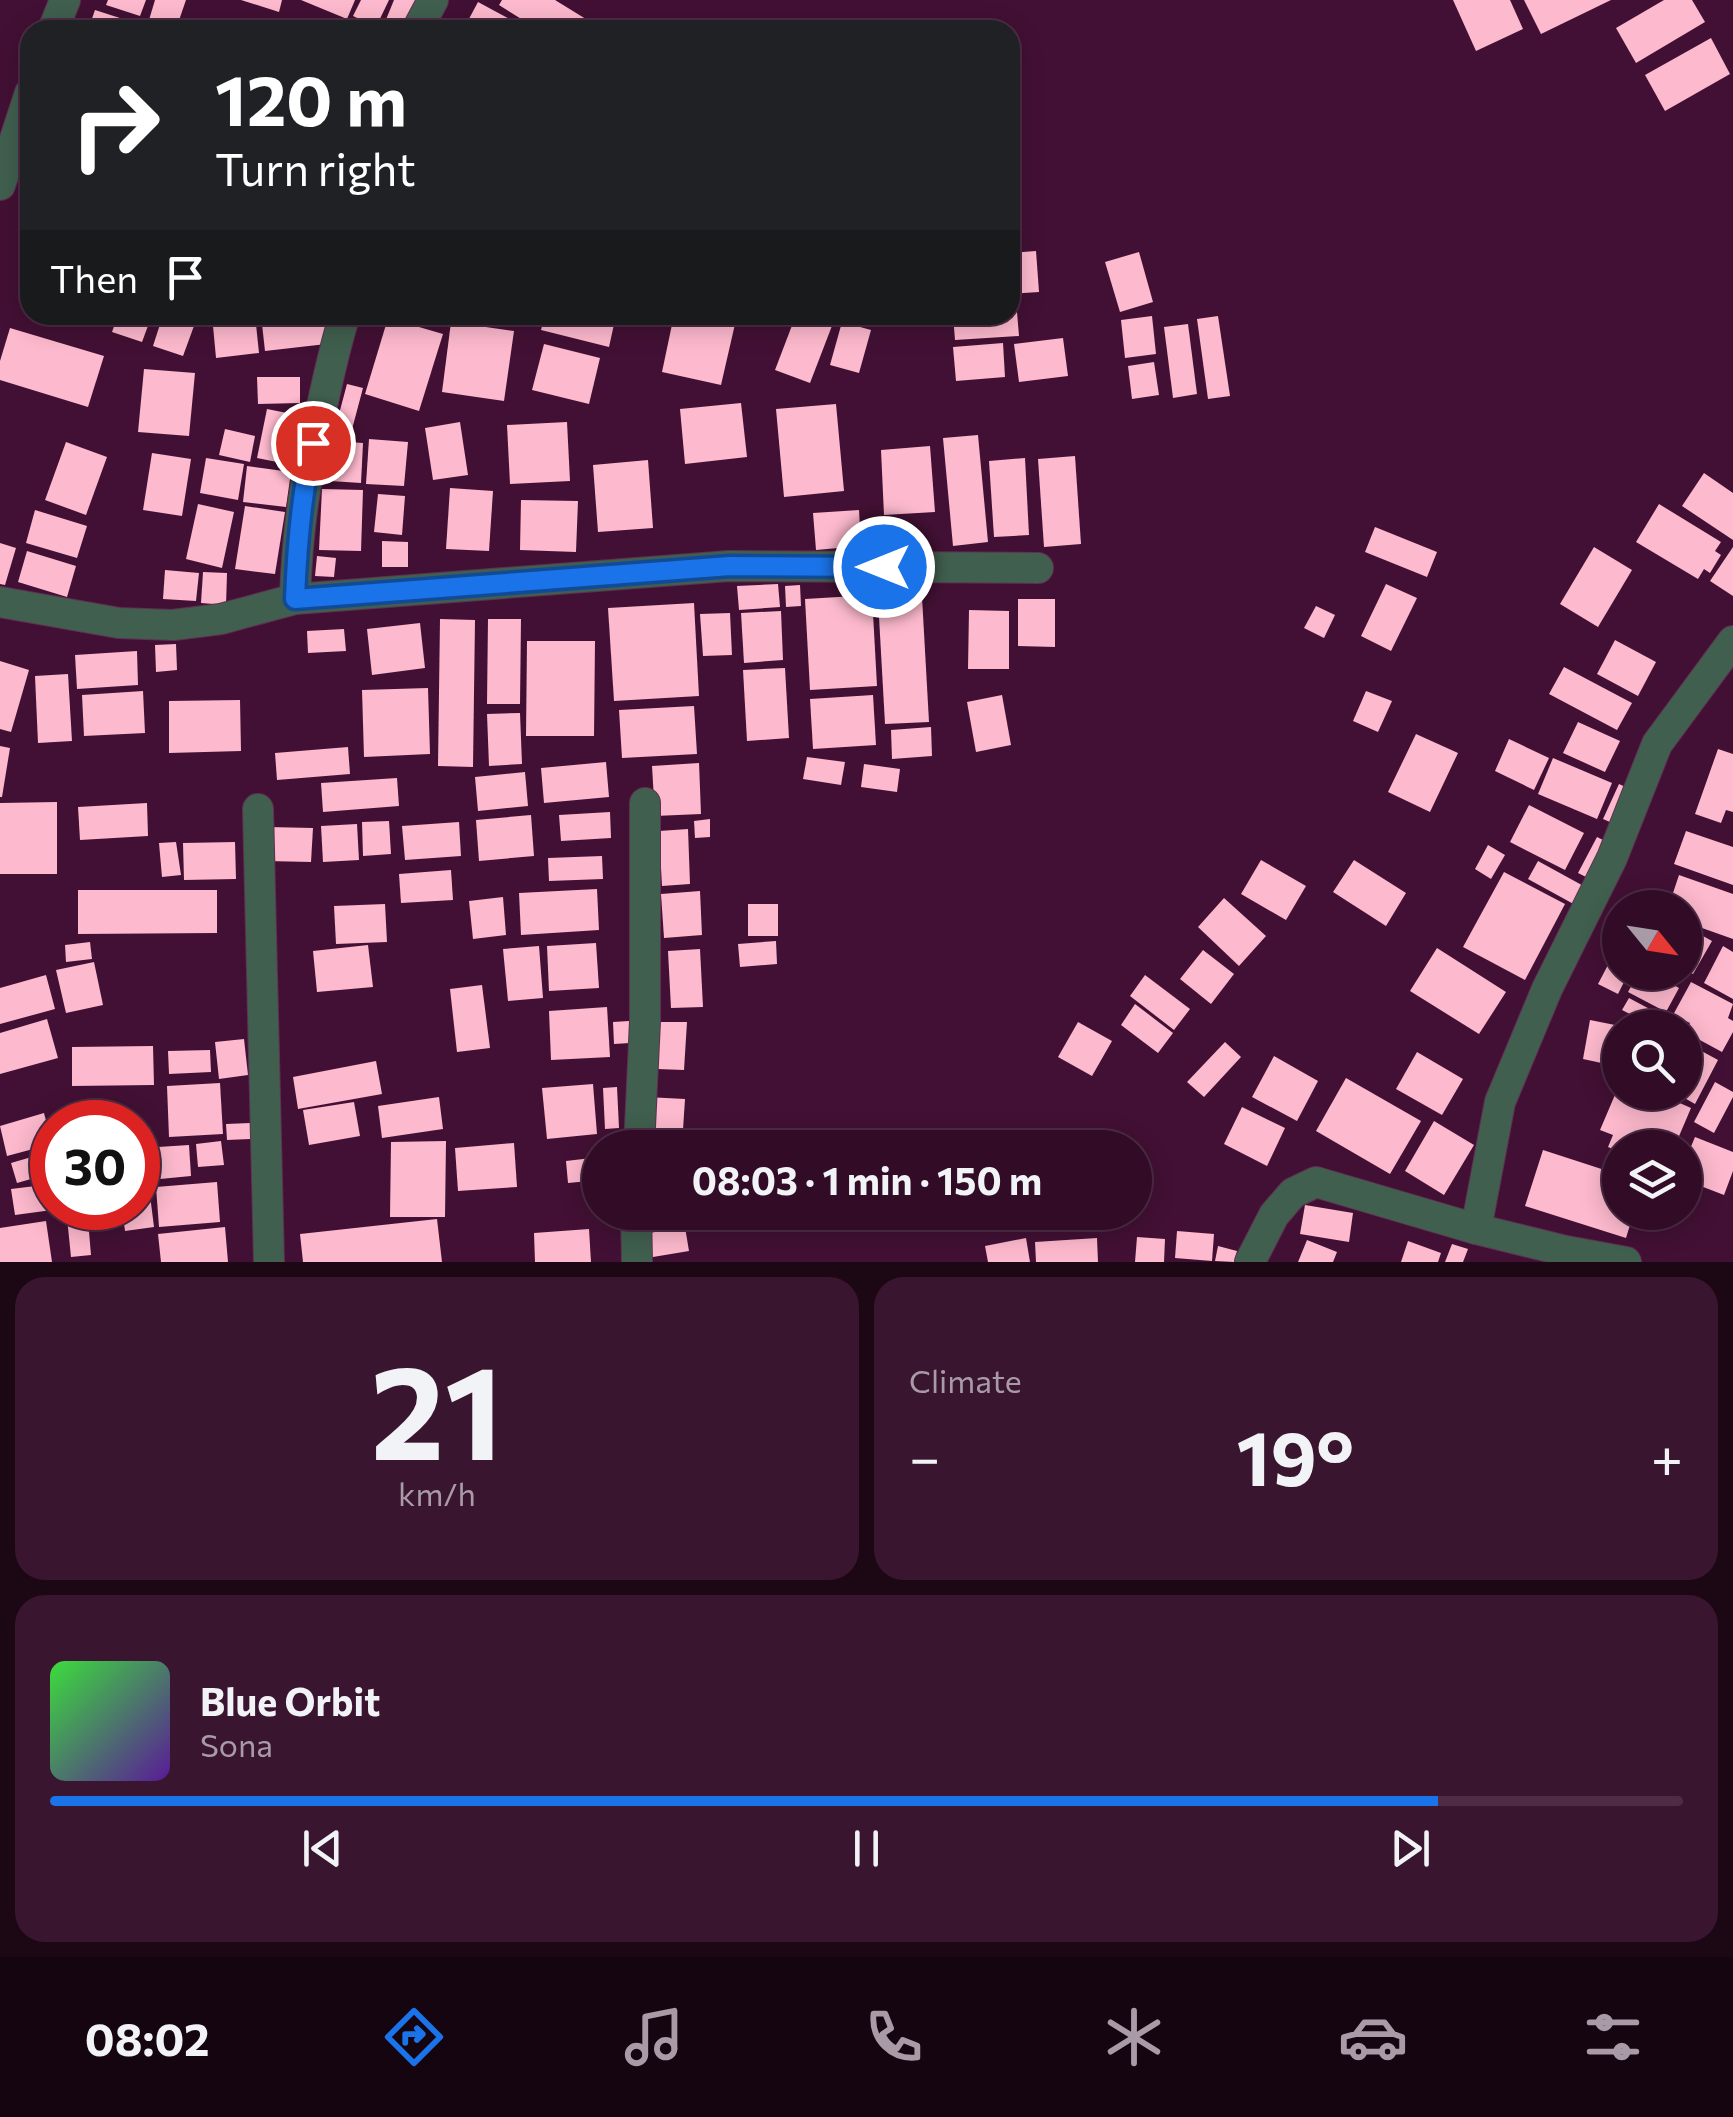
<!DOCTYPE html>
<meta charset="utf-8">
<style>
:root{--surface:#320c27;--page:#3a152f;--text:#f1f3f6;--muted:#a89ba7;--line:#4d2c44;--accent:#1a73e8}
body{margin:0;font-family:Commissioner,sans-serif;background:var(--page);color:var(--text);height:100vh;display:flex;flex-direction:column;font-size:38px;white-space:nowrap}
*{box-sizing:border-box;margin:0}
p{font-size:32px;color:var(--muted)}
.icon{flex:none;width:55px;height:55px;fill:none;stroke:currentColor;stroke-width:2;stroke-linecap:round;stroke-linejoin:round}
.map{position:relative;height:1262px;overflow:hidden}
.panel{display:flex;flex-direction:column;gap:15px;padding:15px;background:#1c0715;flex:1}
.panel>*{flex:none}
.guide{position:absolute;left:20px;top:20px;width:1000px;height:305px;border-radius:30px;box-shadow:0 5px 25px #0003,0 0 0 2px var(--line);background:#202124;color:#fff;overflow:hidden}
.needle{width:65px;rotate:120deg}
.buttons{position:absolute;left:1602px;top:890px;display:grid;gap:20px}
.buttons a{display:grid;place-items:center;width:100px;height:100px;border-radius:50%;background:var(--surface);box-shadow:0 5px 25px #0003,0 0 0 2px var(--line);font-size:50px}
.speed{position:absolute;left:30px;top:1100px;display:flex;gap:20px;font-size:50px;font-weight:700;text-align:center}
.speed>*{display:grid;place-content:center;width:130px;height:130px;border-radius:50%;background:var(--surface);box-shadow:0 5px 25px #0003,0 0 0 2px var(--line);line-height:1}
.speed .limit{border:15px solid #d22;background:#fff;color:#111}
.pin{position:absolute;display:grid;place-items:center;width:85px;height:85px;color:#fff;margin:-42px;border:5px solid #fff;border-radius:50%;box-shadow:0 2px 10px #0007}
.me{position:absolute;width:110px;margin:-55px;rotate:270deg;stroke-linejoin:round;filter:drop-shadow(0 0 8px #0008)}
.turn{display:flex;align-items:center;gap:35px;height:210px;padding:0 30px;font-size:45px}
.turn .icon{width:130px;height:130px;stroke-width:2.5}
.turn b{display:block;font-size:70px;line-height:85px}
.then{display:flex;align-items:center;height:95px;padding:0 30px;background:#0003;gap:20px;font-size:38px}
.big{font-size:75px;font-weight:700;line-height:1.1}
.panel .tile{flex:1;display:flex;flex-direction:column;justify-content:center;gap:15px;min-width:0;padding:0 35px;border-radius:30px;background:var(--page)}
.panel .dial{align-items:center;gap:0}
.dial b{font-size:130px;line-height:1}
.song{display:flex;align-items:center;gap:30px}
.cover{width:120px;height:120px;border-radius:15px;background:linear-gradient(135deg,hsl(120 70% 55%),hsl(270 70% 35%))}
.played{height:10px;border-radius:5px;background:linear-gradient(90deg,var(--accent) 85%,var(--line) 85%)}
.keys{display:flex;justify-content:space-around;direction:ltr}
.heat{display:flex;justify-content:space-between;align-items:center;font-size:55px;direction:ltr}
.panel .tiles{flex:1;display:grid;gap:15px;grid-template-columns:1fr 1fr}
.tile:last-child{grid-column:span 2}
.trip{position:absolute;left:582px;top:1130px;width:570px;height:100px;border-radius:50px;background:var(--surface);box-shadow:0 5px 25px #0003,0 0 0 2px var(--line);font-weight:700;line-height:100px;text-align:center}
.menu{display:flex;height:160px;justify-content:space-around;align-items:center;background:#140510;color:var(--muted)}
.menu .icon{width:70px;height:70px}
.menu .current{color:var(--accent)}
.menu b{font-size:45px;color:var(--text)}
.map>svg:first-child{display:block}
</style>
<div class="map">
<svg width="1733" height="1262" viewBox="0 0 1733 1262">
<rect width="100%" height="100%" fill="#421034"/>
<g fill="#fdb9cd">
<path d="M108,0H146L140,16L106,5Z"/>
<path d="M155,0H186L176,29L149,20Z"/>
<path d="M241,0H282L279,12Z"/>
<path d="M301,0H355L347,19Z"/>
<path d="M361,0H389L376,27L353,16Z"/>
<path d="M394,0H416L403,30L385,22Z"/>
<path d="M502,0H555L594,24L591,30H539L499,5Z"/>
<path d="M1453,0H1510L1523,29L1476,51Z"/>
<path d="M1524,0H1611L1541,34Z"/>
<path d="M1664,0H1692L1705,22L1636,63L1616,28Z"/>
<path d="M478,2L530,30H463Z"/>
<path d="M95,10L154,29V30H88Z"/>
<path d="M1711,38L1730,74L1665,111L1645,75Z"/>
<path d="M1036,251L1039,292L1010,294V253Z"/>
<path d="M1139,252L1153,302L1120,312L1105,262Z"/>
<path d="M1016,300L1019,336L955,340L953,315H1010V301Z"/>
<path d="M118,315H152L142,342L112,332Z"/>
<path d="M163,315H198L183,356L153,346Z"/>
<path d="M212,315H255L259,353L216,358Z"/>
<path d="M261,315H332L335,343L265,351Z"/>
<path d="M545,315H616L609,347L541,330Z"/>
<path d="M674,315H696L735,324L721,385L662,372Z"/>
<path d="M796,315H828L835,318L810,383L775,370Z"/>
<path d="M1152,316L1156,354L1125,358L1121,320Z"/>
<path d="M1218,316L1230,396L1208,399L1197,319Z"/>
<path d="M388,318L443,334L419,411L365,394Z"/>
<path d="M451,322L514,331L504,401L442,392Z"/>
<path d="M842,322L871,330L859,373L830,365Z"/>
<path d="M1188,324L1197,394L1173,398L1164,327Z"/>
<path d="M10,328L104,356L88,407L0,380V361Z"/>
<path d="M1063,338L1068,376L1019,382L1014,344Z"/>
<path d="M1003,343L1005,377L956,381L953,347Z"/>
<path d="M544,344L600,358L589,404L532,390Z"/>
<path d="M1154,362L1159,395L1132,399L1128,366Z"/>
<path d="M144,369L195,373L189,436L138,432Z"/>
<path d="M257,377H300V403L258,404Z"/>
<path d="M347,384L363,388L351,433L335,429Z"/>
<path d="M741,403L747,457L685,464L680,409Z"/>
<path d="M836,404L844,491L784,497L776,409Z"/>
<path d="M267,409L302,416L292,465L257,458Z"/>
<path d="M460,422L468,475L433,480L425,428Z"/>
<path d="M567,422L570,481L510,484L507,425Z"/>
<path d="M225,429L255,436L250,462L219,455Z"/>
<path d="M978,435L988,542L953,546L943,438Z"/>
<path d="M369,439L408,442L404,486L366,484Z"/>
<path d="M333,441L363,443L361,483L330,481Z"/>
<path d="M66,442L107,457L86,515L45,500Z"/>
<path d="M930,446L935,512L884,515L881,450Z"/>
<path d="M152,453L191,459L182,516L143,510Z"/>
<path d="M1075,456L1081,544L1044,547L1038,459Z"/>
<path d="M206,458L244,464L238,500L200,493Z"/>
<path d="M1025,458L1029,535L994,537L989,461Z"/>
<path d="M648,460L653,528L598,532L593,465Z"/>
<path d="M247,466L291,472L286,507L243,502Z"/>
<path d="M1704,473L1733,493V540L1682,506Z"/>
<path d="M450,488L493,491L489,551L446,549Z"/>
<path d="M322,489L363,490L361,551L319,550Z"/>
<path d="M378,494L405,496L402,535L374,532Z"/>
<path d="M521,500L578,501L576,552L520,550Z"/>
<path d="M198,504L234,512L222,568L186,559Z"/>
<path d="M1659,504L1721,542L1715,551L1721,555L1710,573L1704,569L1698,579L1636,542Z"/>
<path d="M245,506L285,512L275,574L235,569Z"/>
<path d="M35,510L87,526L77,558L26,543Z"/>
<path d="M859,510L861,546L816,550L813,513Z"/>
<path d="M1375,527L1437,552L1427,577L1365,552Z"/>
<path d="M382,541L408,542V567H382Z"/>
<path d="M0,543L16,548L5,585L0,584Z"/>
<path d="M1594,547L1632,570L1598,627L1560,604Z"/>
<path d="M1733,547V596L1710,581Z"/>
<path d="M27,551L76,566L67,597L18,582Z"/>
<path d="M317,556L336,558L334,577L315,576Z"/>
<path d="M165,570L199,573L196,601L163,599Z"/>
<path d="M203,572L227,573L226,605L201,603Z"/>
<path d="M778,584L780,607L739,610L737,586Z"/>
<path d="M1386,584L1417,598L1391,651L1361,636Z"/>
<path d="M800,585L801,606L786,607L785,586Z"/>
<path d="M872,595L877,686L810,690L805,599Z"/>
<path d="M922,597L929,722L885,724L878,599Z"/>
<path d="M1018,599H1055V647L1018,646Z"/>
<path d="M694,603L699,696L614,701L608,608Z"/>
<path d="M1316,606L1335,615L1324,638L1304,628Z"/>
<path d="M969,610L1009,611V669H968Z"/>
<path d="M781,611L783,660L744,663L741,613Z"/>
<path d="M730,613L732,655L703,656L700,614Z"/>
<path d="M440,619L475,620L473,767L438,766Z"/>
<path d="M488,619H521L520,704H487Z"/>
<path d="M420,623L425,668L372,675L367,629Z"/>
<path d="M344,629L346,651L308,653L307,631Z"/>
<path d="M1615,640L1656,662L1638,696L1597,674Z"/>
<path d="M527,641H595L594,736H526Z"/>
<path d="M176,644L177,670L156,672L155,645Z"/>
<path d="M137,651L138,685L77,689L75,655Z"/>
<path d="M0,661L29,670L11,732L0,729Z"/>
<path d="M1564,667L1632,703L1617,730L1549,694Z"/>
<path d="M785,668L789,738L747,741L743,670Z"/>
<path d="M68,674L72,741L38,743L35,676Z"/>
<path d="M428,688L430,754L364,757L362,690Z"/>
<path d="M143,691L145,733L84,736L82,695Z"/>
<path d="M1366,691L1392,701L1378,732L1353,721Z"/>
<path d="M873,695L876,745L813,749L810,699Z"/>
<path d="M1002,695L1011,745L976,752L967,702Z"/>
<path d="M240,700L241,751L169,753V701Z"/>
<path d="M694,706L697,754L622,758L619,710Z"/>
<path d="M520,713L522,764L489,766L487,714Z"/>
<path d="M1578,722L1620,741L1605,772L1563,753Z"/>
<path d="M931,727L932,756L892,759L891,730Z"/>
<path d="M1416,734L1458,753L1430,812L1388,792Z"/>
<path d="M1509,739L1549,758L1534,790L1495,771Z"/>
<path d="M0,746L10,748L2,797H0Z"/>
<path d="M348,747L350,774L277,780L275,753Z"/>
<path d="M1718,749L1733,754V812L1726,810L1721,823L1695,814Z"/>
<path d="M807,757L845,762L841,785L803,779Z"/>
<path d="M1553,758L1612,783L1597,819L1538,794Z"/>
<path d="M606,762L609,797L544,803L541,768Z"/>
<path d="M699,763L701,814L655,816L652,766Z"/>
<path d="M864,764L900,769L897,792L861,787Z"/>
<path d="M525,772L528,806L478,811L475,777Z"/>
<path d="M397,778L399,806L323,812L321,783Z"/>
<path d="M1619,784L1636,792L1619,826L1603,819Z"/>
<path d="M57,802V874H0V803Z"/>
<path d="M147,803L148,836L80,840L78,807Z"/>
<path d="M1529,805L1584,833L1565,870L1510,842Z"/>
<path d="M610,812L611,838L561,841L559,815Z"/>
<path d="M531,815L534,856L479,861L476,820Z"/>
<path d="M710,819V837L695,838L694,821Z"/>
<path d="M389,821L391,854L363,856L362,822Z"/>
<path d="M459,822L461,856L405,860L402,826Z"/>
<path d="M357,824L359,860L323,862L321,826Z"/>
<path d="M268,827L313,828L311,862L267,861Z"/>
<path d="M688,829L690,884L662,886L659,831Z"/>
<path d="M1686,831L1733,847V885L1674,864Z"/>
<path d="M1597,837L1613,845L1594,881L1578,873Z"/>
<path d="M176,842L181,875L162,877L159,843Z"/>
<path d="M235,842L236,879L184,880L183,843Z"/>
<path d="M1488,845L1505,855L1491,879L1475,869Z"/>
<path d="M602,856L603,879L549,881L548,858Z"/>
<path d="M1261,860L1306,886L1286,920L1241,894Z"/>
<path d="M1354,860L1406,893L1386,926L1333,892Z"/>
<path d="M1538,861L1589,889L1579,907L1528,879Z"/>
<path d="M451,870L453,900L401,903L399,874Z"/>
<path d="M1504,872L1565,904L1525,980L1463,947Z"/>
<path d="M1679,875L1733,894V939L1685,922V908H1668Z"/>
<path d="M597,889L599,930L521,935L519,893Z"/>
<path d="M78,890H217V933L78,934Z"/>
<path d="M700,891L702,935L664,938L661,894Z"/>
<path d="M503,897L506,935L473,939L469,901Z"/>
<path d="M1224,898L1266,936L1239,966L1198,927Z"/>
<path d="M385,904L387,942L336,944L334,906Z"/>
<rect x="748" y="904" width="30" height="32"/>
<path d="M1685,926L1712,941L1693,974L1685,970Z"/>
<path d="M776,941L777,964L740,967L738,944Z"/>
<path d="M90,942L92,959L66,962L65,945Z"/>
<path d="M1620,942V972H1629L1618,994L1598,984Z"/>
<path d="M596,943L599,988L549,991L547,946Z"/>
<path d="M368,945L373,987L317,992L313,951Z"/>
<path d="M539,946L543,998L508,1001L503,949Z"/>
<path d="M1723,946L1733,952V999L1704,983Z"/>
<path d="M1437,948L1506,992L1479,1034L1410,991Z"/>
<path d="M700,949L703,1007L671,1008L668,951Z"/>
<path d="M1203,950L1234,974L1211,1004L1180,979Z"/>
<path d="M94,962L103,1005L66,1013L56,970Z"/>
<path d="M1639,972H1651L1679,988L1666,1012L1628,992Z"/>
<path d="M46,975L55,1009L0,1024V988Z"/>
<path d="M1145,975L1190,1009L1174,1030L1130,996Z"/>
<path d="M1691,982L1733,1004L1728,1018L1733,1021V1032L1722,1052L1685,1032L1690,1023L1673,1015Z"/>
<path d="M482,985L490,1048L457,1052L450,989Z"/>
<path d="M1629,998L1659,1014L1653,1026L1622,1010Z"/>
<path d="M1135,1004L1173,1033L1158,1053L1121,1025Z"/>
<path d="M607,1007L610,1057L551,1060L549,1011Z"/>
<path d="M47,1019L58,1058L0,1074V1033Z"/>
<path d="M1590,1020L1620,1026V1067L1583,1059Z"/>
<path d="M629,1021L630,1043L614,1044L613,1022Z"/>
<path d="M659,1022H687L684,1070L657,1069Z"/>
<path d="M1078,1022L1112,1041L1092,1076L1058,1057Z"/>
<path d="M244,1039L248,1075L219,1079L215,1042Z"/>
<path d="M1225,1042L1241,1057L1204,1097L1187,1082Z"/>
<path d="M1685,1042L1718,1060L1695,1104L1674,1092H1685Z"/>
<path d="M153,1046L154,1085L72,1086V1047Z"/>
<path d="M210,1050L211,1072L169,1074L168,1051Z"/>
<path d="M1417,1052L1463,1079L1442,1115L1396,1089Z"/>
<path d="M1274,1056L1318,1081L1297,1121L1252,1097Z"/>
<path d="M376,1061L382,1094L298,1109L293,1077Z"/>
<path d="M1346,1078L1421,1121L1390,1174L1316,1131Z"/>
<path d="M1715,1082L1733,1092V1097L1714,1133L1694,1122Z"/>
<path d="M220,1083L223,1134L169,1137L167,1086Z"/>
<path d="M1620,1083V1092H1655L1691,1108L1674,1148H1620V1152L1608,1147L1613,1135L1600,1130Z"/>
<path d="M593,1084L597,1134L547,1139L542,1088Z"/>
<path d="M617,1087L619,1128L605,1129L603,1088Z"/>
<path d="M439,1097L443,1129L382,1138L378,1106Z"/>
<path d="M646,1097L685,1099L682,1145L643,1144Z"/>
<path d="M354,1102L360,1136L309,1145L303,1110Z"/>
<path d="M1242,1107L1285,1128L1267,1166L1224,1144Z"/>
<path d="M44,1113L52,1144L7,1156L0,1126Z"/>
<path d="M1434,1121L1474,1145L1444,1195L1405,1171Z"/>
<path d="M250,1123V1139L227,1140L226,1124Z"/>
<path d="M1695,1137L1733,1152V1171L1724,1195L1685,1180V1161Z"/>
<path d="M221,1141L224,1165L198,1167L196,1144Z"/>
<path d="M446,1141L445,1217H390L391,1142Z"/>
<path d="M514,1143L517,1187L458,1191L455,1148Z"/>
<path d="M189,1145L191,1176L160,1179L158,1147Z"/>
<path d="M1543,1150L1620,1175V1212H1634L1626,1238L1525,1206Z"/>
<path d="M52,1151V1173L17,1183L11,1163Z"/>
<path d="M600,1157V1180L568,1183L566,1161Z"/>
<path d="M217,1182L220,1222L159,1227L156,1187Z"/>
<path d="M52,1184V1210L15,1215L11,1189Z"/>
<path d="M149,1187L154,1227L125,1231L122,1208H138V1188Z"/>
<path d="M1305,1205L1353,1213L1349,1242L1300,1234Z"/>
<path d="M66,1208H87L91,1255L71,1257Z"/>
<path d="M1081,1212H1111L1109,1229L1080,1226Z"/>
<path d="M437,1219L442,1262H303L300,1234Z"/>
<path d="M46,1221L52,1262H0V1228Z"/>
<path d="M225,1227L228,1262H161L158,1234Z"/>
<path d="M685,1227L689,1251L647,1258L643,1234Z"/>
<path d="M589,1229L591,1262H535L534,1233Z"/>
<path d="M1177,1231L1214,1234L1212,1261L1175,1258Z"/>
<path d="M1137,1237L1165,1239L1164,1262H1135Z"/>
<path d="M1026,1238L1030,1262H988L985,1246Z"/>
<path d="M1097,1238L1098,1262H1036L1035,1242Z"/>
<path d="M1307,1240L1337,1252L1333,1262H1298Z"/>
<path d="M1408,1241L1441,1253L1438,1262H1401Z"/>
<path d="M1452,1244L1468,1249L1463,1262H1445Z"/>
<path d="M1218,1246L1237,1251L1234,1262L1215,1261Z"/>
</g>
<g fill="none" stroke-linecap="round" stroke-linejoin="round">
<defs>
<g id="street">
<path d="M53,30L65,0"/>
<path d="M417,30L433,0"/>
<path d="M0,185L30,93"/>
<path d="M295,599C297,529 306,474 322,406C329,375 335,345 345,315"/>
<path d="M0,602L119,623L173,625L221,619L295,599L729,566L1038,568"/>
<path d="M258,809L269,1262"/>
<path d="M639,1148L645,1021V803"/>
<path d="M636,1212L637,1262"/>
<path d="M1476,1229L1500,1102L1547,989L1612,858L1657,744L1733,641"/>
<path d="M1250,1262L1274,1215L1293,1193L1316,1182L1476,1229L1566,1251L1626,1262"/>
</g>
</defs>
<use href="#street" stroke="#5f3052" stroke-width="32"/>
<use href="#street" stroke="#405f4e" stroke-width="30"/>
</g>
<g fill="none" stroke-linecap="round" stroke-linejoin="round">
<defs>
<path id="route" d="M313,443C301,495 297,546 295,599L730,566L884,567"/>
</defs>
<use href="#route" stroke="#114b97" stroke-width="25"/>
<use href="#route" stroke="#1a73e8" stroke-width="18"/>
</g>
</svg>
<div class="buttons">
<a><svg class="needle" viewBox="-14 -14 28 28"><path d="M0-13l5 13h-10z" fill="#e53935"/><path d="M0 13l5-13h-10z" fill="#a89ba7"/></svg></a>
<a><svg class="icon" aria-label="search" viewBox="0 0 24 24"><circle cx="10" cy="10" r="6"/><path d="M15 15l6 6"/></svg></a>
<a><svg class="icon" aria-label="layers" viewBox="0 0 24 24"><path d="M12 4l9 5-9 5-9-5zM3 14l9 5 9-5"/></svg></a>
</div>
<div class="speed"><div class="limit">30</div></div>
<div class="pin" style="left:313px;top:443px;background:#d93025"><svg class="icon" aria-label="arrive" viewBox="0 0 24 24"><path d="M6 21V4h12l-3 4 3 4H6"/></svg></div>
<svg class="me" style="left:884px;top:567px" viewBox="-20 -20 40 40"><circle r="17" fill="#1a73e8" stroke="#fff" stroke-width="3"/><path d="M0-11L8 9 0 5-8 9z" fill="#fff"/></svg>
<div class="trip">08:03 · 1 min · 150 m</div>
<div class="guide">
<div class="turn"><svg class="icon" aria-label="right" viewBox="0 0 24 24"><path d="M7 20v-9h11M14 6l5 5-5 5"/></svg><div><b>120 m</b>Turn right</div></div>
<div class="then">Then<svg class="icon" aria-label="arrive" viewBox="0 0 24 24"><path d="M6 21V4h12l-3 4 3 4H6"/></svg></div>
</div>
</div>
<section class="panel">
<div class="tiles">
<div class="tile dial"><b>21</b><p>km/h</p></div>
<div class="tile"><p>Climate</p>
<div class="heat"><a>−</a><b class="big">19°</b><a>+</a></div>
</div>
<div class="tile">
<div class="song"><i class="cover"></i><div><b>Blue Orbit</b><p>Sona</p></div></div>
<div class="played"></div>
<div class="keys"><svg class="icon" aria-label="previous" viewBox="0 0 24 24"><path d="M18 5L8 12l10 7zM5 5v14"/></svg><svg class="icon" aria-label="pause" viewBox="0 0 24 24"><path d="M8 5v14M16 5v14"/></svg><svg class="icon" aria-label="next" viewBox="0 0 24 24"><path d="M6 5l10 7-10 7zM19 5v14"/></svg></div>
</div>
</div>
</section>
<nav class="menu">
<b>08:02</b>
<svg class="icon current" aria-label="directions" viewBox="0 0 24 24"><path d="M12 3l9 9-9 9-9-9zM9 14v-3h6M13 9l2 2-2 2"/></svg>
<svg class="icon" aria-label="music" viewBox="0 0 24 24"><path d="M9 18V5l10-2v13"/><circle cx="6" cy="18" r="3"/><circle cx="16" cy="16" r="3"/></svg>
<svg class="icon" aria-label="phone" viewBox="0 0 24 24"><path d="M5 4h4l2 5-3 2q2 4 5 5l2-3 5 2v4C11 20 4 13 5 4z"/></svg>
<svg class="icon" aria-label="climate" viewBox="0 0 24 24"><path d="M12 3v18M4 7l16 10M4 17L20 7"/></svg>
<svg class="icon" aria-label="car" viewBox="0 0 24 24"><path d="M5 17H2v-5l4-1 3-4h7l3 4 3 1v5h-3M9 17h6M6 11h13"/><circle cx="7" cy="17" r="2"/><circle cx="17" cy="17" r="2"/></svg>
<svg class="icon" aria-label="filters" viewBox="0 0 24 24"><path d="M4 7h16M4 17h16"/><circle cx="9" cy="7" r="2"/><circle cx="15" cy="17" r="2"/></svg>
</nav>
